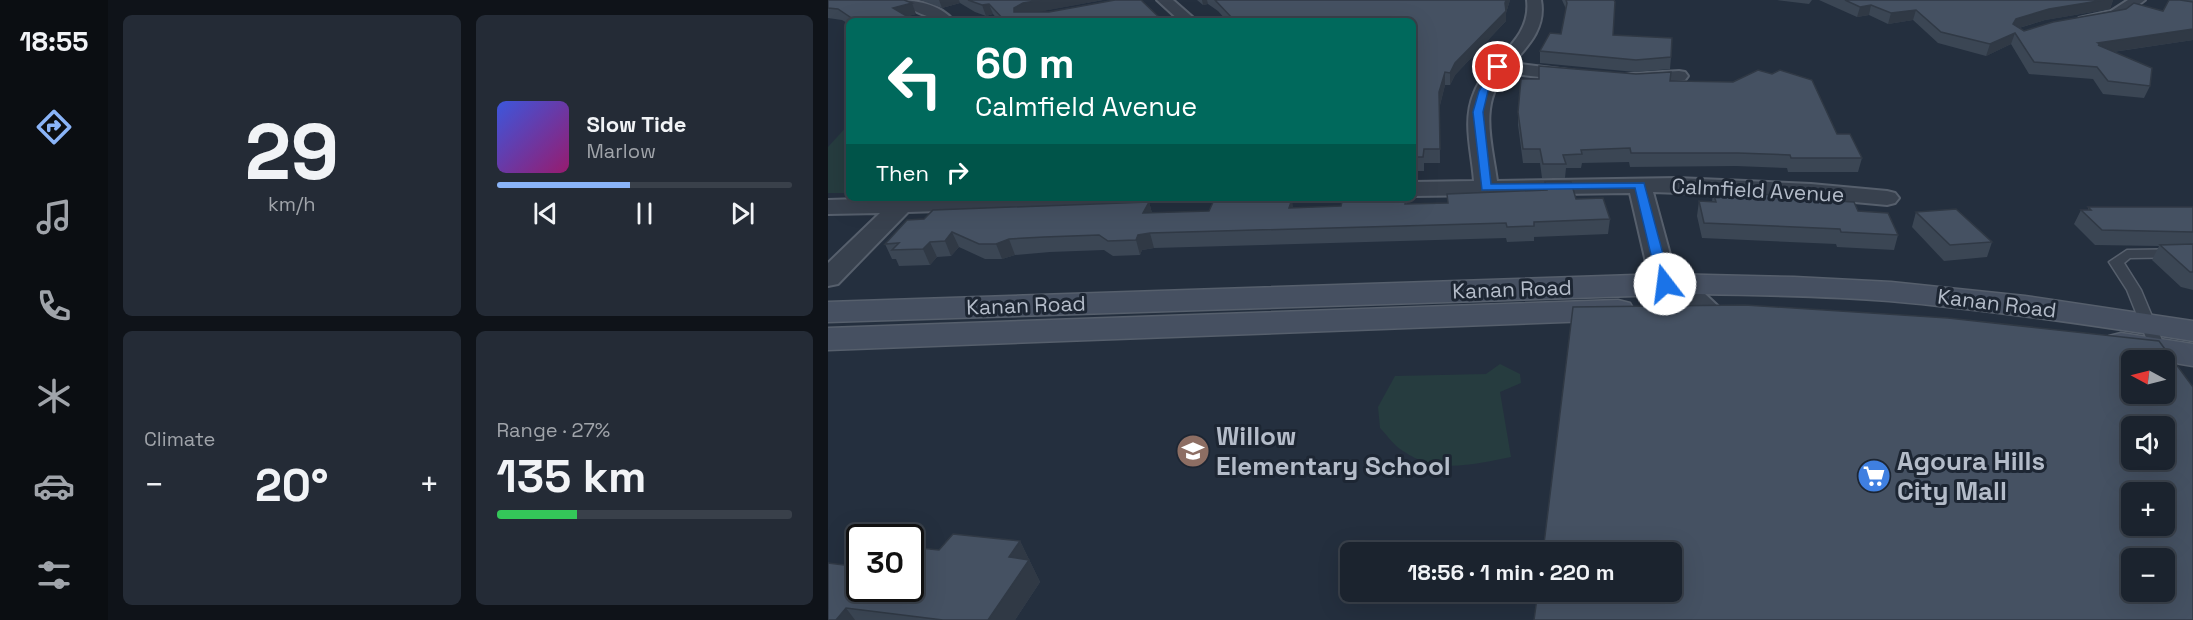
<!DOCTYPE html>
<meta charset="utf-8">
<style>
:root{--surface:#1b232e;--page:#242b36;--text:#f1f3f6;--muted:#a0a4aa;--line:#39404a;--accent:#8ab4f8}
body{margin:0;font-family:"Space Grotesk",sans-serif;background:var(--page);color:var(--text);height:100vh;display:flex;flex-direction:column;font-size:22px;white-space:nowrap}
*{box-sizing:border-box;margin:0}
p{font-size:20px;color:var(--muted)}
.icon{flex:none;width:33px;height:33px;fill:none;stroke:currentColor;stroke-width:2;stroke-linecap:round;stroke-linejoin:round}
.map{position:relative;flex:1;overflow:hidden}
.side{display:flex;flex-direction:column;gap:15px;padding:15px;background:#0f1319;width:720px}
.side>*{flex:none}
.guide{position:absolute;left:18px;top:18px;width:570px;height:183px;border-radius:9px;box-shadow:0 6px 24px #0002,0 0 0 2px var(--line);background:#00695c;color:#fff;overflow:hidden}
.needle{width:39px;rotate:277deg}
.buttons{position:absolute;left:1293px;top:350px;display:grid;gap:12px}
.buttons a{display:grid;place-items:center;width:54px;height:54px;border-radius:9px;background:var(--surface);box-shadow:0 6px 24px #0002,0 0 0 2px var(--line);font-size:30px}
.speed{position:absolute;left:18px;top:524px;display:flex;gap:12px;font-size:30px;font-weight:700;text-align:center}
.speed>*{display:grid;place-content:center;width:78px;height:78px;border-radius:50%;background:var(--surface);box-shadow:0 6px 24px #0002,0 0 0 2px var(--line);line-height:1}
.speed .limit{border:3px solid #111;border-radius:9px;background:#fff;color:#111}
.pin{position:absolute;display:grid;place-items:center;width:51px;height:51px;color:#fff;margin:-26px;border:3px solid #fff;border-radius:50%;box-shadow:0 2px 6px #0007}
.me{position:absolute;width:66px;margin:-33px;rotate:345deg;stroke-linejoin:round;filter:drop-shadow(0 0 4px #0008)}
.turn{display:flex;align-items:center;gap:21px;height:126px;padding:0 30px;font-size:27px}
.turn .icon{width:78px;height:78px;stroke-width:2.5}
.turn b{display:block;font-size:42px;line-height:51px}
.then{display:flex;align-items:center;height:57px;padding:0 30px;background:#0003;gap:12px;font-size:22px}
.big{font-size:45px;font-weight:800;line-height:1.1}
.side .card{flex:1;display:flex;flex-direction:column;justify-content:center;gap:9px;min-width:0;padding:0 21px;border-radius:9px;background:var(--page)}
.side .dial{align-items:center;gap:0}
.dial b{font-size:78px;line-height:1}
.song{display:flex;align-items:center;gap:18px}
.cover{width:72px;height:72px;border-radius:9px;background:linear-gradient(135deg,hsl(230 70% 55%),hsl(320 70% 35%))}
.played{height:6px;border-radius:3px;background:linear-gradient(90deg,var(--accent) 45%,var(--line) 45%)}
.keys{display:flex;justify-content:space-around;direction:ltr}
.heat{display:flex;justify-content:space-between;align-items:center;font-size:33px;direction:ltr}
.charge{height:9px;border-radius:4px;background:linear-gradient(90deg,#34c759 27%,var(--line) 0)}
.side .tiles{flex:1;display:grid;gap:15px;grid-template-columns:repeat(2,1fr)}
.trip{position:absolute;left:512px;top:542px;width:342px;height:60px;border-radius:9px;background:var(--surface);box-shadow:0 6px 24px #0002,0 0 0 2px var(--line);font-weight:800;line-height:60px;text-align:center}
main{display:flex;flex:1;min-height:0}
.tab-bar{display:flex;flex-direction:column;width:108px;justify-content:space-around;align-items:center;background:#0b0e12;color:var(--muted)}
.tab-bar .icon{width:42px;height:42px}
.tab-bar .selected{color:var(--accent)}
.tab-bar b{font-size:27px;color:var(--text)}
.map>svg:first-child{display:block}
</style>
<main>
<nav class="tab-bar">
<b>18:55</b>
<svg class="icon selected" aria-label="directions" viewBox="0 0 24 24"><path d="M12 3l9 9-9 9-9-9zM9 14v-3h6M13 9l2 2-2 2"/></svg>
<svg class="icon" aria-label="music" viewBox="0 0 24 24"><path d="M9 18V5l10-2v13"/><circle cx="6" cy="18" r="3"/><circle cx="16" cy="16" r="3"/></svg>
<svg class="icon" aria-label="phone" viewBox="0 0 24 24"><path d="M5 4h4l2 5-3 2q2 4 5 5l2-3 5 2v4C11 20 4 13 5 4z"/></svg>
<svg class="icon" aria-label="climate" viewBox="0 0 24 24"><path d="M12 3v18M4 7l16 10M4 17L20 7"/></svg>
<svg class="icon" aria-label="car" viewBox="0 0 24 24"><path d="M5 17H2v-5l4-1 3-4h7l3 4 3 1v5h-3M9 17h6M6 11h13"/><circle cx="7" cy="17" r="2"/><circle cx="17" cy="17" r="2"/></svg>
<svg class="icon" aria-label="filters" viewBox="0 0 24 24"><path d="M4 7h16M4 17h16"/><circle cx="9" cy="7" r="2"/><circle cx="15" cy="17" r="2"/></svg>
</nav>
<section class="side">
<div class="tiles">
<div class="card dial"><b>29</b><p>km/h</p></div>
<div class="card">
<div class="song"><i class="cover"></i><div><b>Slow Tide</b><p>Marlow</p></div></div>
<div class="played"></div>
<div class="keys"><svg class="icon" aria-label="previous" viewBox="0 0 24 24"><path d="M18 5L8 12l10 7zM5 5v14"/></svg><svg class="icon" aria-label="pause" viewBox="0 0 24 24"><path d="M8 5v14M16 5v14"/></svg><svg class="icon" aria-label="next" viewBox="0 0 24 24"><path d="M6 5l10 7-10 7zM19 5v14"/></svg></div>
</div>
<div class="card"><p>Climate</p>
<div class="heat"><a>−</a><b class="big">20°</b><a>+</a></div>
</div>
<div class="card"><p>Range · 27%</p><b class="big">135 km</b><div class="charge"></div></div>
</div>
</section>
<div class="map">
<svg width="1365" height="620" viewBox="0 0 1365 620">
<rect width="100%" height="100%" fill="#242f3e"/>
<g fill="#263c3f">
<path d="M21,124V193H0V147Z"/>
<path d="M672,364L692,374L693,383L672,392L683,457C646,464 609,475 575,451C566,446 559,435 552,428L550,407L567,376L658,374Z"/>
</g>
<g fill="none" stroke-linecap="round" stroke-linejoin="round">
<defs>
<path id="lane" d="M1365,249V257L1302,258L1296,263L1313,290L1341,357L1336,361L1327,360L1299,290L1281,262L1299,250Z"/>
<g id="street">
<path d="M66,0C87,0 111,3 126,21C102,21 90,11 68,3Z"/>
<path d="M329,0H345L369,21H352Z"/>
<path d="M699,0H713C718,27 702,44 685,63L748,71L754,72L757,76L754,80L748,81L677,73C651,106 664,143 669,181L849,178L983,184L1059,191L1067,193L1071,198L1067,203L1059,205L983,198L825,192L849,280L876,293L895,311L891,317L881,320L871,317L856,305L827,290L823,284L802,193L585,196V182L646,181C644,152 634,121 646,93C659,59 704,42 699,0Z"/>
<path d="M1300,0H1317L1293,18L1257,26L1249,21L1251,18L1283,11Z"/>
<path d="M851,71L857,72L860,76L857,80L803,84L797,83L794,79L797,75L803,74Z"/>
<path d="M61,198H309L305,203L297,205L80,212L10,284L0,286V263L52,213L0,214V200Z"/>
</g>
<g id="secondary">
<path d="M837,274L966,277L1063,282L1197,296L1365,321V341C1264,325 1163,310 1061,301C997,296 933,295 869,294L0,322V302Z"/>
<path d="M790,300L802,303L806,310L802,317L790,320L0,350V328Z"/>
<path d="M1293,333L1365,344V366L1281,352L1276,344L1281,336Z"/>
</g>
</defs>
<use href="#lane" stroke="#565f6c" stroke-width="3"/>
<use href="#street" stroke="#565f6c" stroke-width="4"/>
<use href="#secondary" stroke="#565f6c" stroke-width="3"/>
<use href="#lane" fill="#38414e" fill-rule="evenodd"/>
<use href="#street" fill="#38414e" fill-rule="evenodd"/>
<use href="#secondary" fill="#465061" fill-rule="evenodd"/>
</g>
<g fill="#3b4654">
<path d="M0,0L88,14L80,16L87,21H21V24L14,20L0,18Z"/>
<path d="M92,0H275L208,12L335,21H171L165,14L158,16L147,12L132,3L114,8Z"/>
<path d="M369,0H682L678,13V21L627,75L622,85H617L612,105V163H596V171H585V21H399L390,11L380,4L375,5Z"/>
<path d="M734,0H786L785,35L843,57L842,69L807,72L712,63V51L733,34L738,9Z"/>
<path d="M949,0H984L981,4Z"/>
<path d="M991,0H1285L1282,9L1217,20L1191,28L1196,31L1335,11L1341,0H1365V40L1285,52L1322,86L1316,98L1275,94L1265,79L1201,74L1183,44L1158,56L1110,43L1085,20L1060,24L1041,15L1029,17Z"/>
<path d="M842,81L1009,134L1034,158L1030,172H960L959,168L908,166L802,167L801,162L754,163L753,168H738L737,178H714L712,163H695L690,125V112Z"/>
<path d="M717,182L748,199L782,219L780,234L706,237V241L679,242L678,238L326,248L314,250L312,255L285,256L276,250L222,252L187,255L174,259H157L131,247L123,256L109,257L102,265L71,266L68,259H64L57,244L96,219L321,202L324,213L513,206L515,198H579V204L620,203L717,190Z"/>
<path d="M885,192L990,200L1070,235L1066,250L1009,247L1008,244L874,238L869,216L871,201L884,202Z"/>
<path d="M1260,207H1365V290L1353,287L1324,260L1331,246L1267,245L1246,224L1253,210H1260Z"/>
<path d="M1088,212L1164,242L1159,257L1116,261L1084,227Z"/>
<path d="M192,541L212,582L187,620H0V563L82,588L111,550Z"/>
</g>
<g fill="#303945">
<path d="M111,0H131L132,3L114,8Z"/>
<path d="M213,0H275L199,14L186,12V8L195,3Z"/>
<path d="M374,0H379L380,4L375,5Z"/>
<path d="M678,0H682L678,13V21L627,75L622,85V73L627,63L677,3Z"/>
<path d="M1276,0H1285L1282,9L1217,20L1184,30L1185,24L1188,19L1221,9Z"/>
<path d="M84,3L88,14L70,19L65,8Z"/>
<path d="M161,4L165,14L158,16L154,5Z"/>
<path d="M1043,5L1041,15L1029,17L1032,7Z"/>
<path d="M1088,10L1085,20L1060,24L1063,13Z"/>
<path d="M411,18V21H405V19Z"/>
<path d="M1365,29V40L1270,54V43Z"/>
<path d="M1187,33L1183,44L1158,56L1162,44Z"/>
<path d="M617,72V85L612,105V163L611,92Z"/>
<path d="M464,199L466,213L461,208Z"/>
<path d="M321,202L325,217L315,213Z"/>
<path d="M124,232L131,247L123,256L117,241Z"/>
<path d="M322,233L326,248L314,250L312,255L308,240L310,235Z"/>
<path d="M181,239L187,255L174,259L168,244Z"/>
<path d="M102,242L109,257L102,265L95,249Z"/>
<path d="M192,541L212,582L187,620H160L181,557Z"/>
<path d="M18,608L27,620H8Z"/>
</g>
<g fill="#455162" stroke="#303945" stroke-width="1.5" fill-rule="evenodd">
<path d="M0,0H76L84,3L65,8L87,21H28L10,9L0,8Z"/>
<path d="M140,0H213L195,3L186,8V12H221L287,0H313L335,21H177L161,4L154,5Z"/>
<path d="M387,0H678L677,3L678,11L627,63L622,73L617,72L611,92L612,149H596L595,157H585V21H412L411,18L405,19Z"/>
<path d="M738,0H786L787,2L785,35L844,38L843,57L808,60L712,51L722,33L733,34L739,3Z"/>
<path d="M1017,0H1276L1221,9L1188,19L1185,24L1196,31L1225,22L1298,9L1306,3L1335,11L1341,0H1352L1365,2V29L1270,43L1274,45H1270L1324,68L1322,86L1280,81L1269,67L1206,62L1187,33L1162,44L1113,32L1088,10L1063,13L1043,5L1032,7Z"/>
<path d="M711,66L808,74L843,72L842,81H848L905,82L930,70L944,74L952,70L984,80L1009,134H1022L1034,158H963L962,155L910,153H803L802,148L753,150L754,154L735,155L738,164H715L712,149H695L690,112L693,79H711Z"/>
<path d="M717,182H743L748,199L775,198L782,219L706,222V226L679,227L678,223L322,233L310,235L308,240L280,241L271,235L216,237L181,239L168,244H151L124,232L117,241L102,242L95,249L64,250L71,243L57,244L79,220L96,219L105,210L321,202L315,213L381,211L386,200L464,199L461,208L513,206L515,198H578L577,204L620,203L619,194L719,190Z"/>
<path d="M885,192L989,197L990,200L1026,202L1030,211L1060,213L1070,235L1013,232L1012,229L876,223L871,201L888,202Z"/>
<path d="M1260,207H1365V232L1274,230L1253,210H1263Z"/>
<path d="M1128,209L1164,242L1122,245L1088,212Z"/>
<path d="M1365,244V272H1362L1332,245Z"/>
<path d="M917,305L1120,318L1331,341L1365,387V620H706L710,591H843V552H715L745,307ZM1304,360H1336V393H1304ZM1304,426H1336V459H1304ZM1304,492H1336V525H1304ZM1304,558H1336V591H1304Z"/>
<path d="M125,534L192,541L181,557L201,560L160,620H115L18,608L8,620H0V563L32,567V588H82V559L92,548L111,550Z"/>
</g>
<path fill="#1a73e8" stroke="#114b97" stroke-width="1.5" d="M667,65L674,67L660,91L655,112L663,184L816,183L843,284L841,287L837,288L830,284L807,188L654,190L645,112L651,91Z"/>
<defs>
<symbol id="school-disc" viewBox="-11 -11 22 22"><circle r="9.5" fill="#8d6e63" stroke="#1d2633"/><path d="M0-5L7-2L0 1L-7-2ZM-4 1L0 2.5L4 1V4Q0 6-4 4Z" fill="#fff"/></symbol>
<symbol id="supermarket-disc" viewBox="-11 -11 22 22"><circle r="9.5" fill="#3f7fe0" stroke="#1d2633"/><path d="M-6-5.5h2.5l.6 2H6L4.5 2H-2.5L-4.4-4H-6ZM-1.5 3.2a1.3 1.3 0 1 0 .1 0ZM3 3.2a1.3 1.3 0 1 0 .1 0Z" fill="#fff"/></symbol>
</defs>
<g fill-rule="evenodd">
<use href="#school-disc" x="346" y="432" width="38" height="38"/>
<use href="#supermarket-disc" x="1027" y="457" width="38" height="38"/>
</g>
<g text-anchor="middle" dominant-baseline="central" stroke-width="6" stroke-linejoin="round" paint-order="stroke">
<g font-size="21" fill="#b4bcc9" stroke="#1d2633">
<text transform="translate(930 190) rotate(3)">Calmfield Avenue</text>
<text transform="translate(684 289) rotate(-2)">Kanan Road</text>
<text transform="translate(1169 303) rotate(7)">Kanan Road</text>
<text transform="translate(198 305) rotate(-2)">Kanan Road</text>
</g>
<g font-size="26" font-weight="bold" fill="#b4bcc9" stroke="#1d2633" text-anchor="start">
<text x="388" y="436">Willow<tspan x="388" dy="30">Elementary School</tspan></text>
<text x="1069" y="461">Agoura Hills<tspan x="1069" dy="30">City Mall</tspan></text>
</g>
</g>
</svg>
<div class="buttons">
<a><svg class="needle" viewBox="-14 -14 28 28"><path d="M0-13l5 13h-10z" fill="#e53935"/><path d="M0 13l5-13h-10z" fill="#a0a4aa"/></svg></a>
<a><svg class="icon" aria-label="sound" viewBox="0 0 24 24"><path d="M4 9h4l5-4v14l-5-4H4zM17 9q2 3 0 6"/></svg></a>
<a>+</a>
<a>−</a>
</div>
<div class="speed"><div class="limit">30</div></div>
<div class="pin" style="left:670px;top:67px;background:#d93025"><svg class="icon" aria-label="arrive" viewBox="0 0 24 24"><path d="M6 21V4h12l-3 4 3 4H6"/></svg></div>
<svg class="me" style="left:837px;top:284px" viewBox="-20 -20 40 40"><circle r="19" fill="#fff"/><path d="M0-13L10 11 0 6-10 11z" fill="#1a73e8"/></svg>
<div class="trip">18:56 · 1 min · 220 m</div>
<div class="guide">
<div class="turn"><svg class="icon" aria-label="left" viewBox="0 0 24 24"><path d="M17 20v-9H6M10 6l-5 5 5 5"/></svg><div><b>60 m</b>Calmfield Avenue</div></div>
<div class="then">Then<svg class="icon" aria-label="right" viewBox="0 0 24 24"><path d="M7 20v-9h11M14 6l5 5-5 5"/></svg></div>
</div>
</div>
</main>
